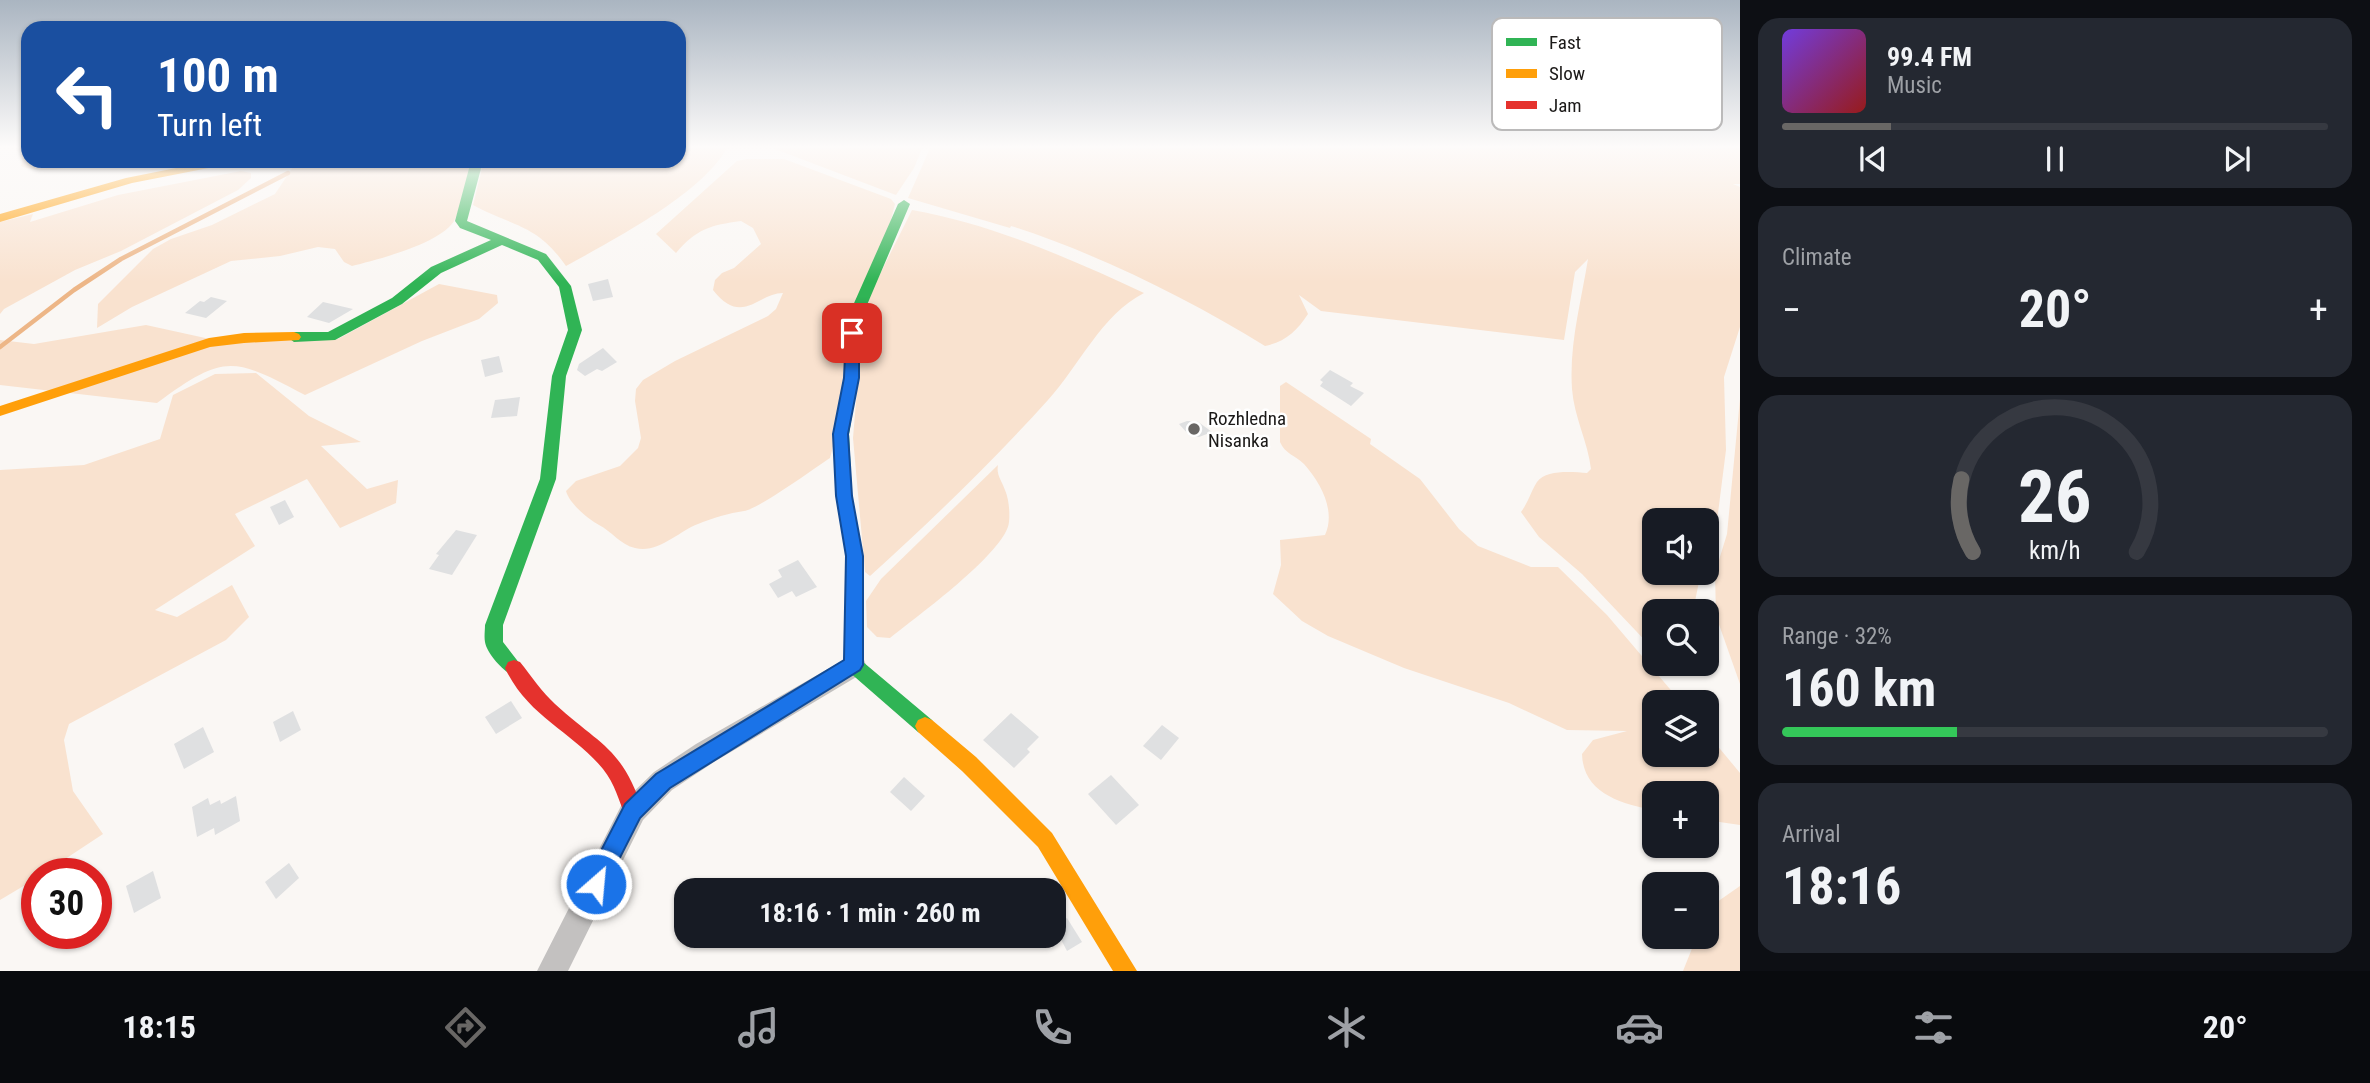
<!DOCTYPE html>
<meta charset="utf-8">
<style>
:root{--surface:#171b24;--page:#242831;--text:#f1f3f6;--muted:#9ea1a6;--line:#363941;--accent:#696765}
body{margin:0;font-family:"Roboto Condensed",sans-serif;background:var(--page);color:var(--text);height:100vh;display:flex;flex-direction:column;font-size:26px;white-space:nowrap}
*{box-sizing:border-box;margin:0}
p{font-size:23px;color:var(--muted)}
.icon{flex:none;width:38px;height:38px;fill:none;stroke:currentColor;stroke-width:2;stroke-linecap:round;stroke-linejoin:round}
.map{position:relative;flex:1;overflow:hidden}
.panel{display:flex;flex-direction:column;gap:18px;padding:18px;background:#0d0f14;width:630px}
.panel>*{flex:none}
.top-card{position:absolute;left:21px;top:21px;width:665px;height:147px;border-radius:21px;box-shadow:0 2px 5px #0004;background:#1a4fa0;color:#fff;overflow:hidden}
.buttons{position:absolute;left:1642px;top:508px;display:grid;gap:14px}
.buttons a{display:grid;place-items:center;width:77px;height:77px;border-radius:14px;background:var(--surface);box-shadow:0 2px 5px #0004;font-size:35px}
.speed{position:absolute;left:21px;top:858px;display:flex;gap:14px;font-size:35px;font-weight:700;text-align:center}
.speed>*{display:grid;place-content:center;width:91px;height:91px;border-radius:50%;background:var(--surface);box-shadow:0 2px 5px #0004;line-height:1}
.speed .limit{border:10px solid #d22;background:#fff;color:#111}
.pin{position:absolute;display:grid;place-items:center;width:60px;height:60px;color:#fff;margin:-30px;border-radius:14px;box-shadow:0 4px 10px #0006}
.me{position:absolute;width:77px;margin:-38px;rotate:27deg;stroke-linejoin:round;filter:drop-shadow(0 0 5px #0008)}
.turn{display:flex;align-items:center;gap:24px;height:147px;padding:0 21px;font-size:32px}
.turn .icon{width:91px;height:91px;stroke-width:2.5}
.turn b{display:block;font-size:49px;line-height:60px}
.big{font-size:52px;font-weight:700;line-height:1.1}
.panel .tile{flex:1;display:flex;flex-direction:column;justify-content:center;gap:10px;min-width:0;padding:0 24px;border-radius:21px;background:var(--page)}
.panel .dial{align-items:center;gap:0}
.dial svg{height:182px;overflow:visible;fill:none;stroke:var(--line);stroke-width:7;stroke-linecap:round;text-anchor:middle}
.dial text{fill:var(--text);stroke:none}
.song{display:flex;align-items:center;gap:21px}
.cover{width:84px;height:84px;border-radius:10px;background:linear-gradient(135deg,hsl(260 70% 55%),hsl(0 70% 35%))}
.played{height:7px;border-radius:4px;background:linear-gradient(90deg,var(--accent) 20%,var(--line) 20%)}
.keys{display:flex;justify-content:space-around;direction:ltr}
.heat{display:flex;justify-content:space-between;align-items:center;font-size:38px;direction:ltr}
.charge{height:10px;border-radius:5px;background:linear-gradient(90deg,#34c759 32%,var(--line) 0)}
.trip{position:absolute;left:674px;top:878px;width:392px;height:70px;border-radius:21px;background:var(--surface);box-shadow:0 2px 5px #0004;font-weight:700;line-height:70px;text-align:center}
.dock{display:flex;height:112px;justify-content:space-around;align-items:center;background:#090b0e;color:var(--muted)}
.dock .icon{width:49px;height:49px}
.dock .on{color:var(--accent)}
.dock b{font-size:32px;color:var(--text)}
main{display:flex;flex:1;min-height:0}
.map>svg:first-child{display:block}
</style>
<main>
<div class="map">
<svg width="1740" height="971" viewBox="0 0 1740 971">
<rect width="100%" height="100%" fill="#faf7f4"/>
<g fill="#f9e2cf">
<path d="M25,146H28V161H81C67,172 36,172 21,166Z"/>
<path d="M679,146H728C704,193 613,240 566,266C537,224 514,227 473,205L484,161H679Z"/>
<path d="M767,146H923L914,168L896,195Z"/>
<path d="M931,146H1740V184H1733L1740,187V327L1724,377L1726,450L1716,529L1706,555V520H1654V572H1701L1693,611H1654V650L1582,574L1539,537L1521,512C1529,501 1531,491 1537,482C1546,469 1573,472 1587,473L1591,469C1588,442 1574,417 1572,389C1569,344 1581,303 1588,259L1575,272L1564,340L1321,311L1299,295L1308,314C1297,331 1285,342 1265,346C1189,299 1096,253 1011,226L1010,228L908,198Z"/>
<path d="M747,159H784L891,199L895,204L830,458C815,468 757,510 744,511C729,513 713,518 698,524C679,531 658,554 635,548C621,545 611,531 599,525C588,519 569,503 566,491L576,481L620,466L638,448L641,438L635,401L636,389L643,380L675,361L768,316L776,309L783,293C758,293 742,327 713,290L715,280L722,273L734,268L761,244L753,228L741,221C711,225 696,229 676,253L656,234L737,161Z"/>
<path d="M297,161H430L427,165C434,168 441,169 447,163L444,161H471C466,180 463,202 455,219C444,243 376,260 352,266L344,262L335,249L318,247L280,256L231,261L132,307L97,328L98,304L153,249L171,239L212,225L275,194Z"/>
<path d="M241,171L251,173V178L238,190L121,251L75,270L4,309L0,314V222L33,214L30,222L118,195Z"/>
<path d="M912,210C992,224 1071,259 1144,293C1101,315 1080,365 1048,400C992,462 932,520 870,576L865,572L853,438L864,306Z"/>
<path d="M439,284L497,295L498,303L479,319L422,341L305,395C233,357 225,353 157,403L0,385V340L34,344L146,325L219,341L338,339Z"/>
<path d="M256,373L309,416L361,442L321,446L367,489L398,480L396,503L340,528L307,479L235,514L255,546L155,610L177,617L232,585L249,617L226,640L69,724L64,740L73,791L103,834L44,873H37V878L0,900V470L84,465L160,439L173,395L215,374Z"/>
<path d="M1286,382L1371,439L1370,444L1420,479L1459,529L1478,546L1531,567H1558L1607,615L1681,702H1654V754H1706V732L1740,773V825L1706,820V793H1654V810C1621,804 1583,793 1582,754L1593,740L1627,731L1567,730L1509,703L1404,668L1328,636L1302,621L1273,594L1281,565L1280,540L1325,535C1336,511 1321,483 1304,464C1295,455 1285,454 1280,442V386Z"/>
<path d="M1740,399V684L1716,616L1715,573L1727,534Z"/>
<path d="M998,465C996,475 1002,481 1005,490C1009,499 1010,513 1009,522C1007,551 915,618 890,638L877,637L867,627L866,601L881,579Z"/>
<path d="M1740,886V971H1683L1697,936H1706L1707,909Z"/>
</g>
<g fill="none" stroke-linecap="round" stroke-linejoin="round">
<path stroke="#edb687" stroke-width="4.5" d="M0,347L74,290L121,259L288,173"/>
</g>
<g fill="#dfe0e1">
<path d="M608,279L613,297L593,301L588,284Z"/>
<path d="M211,297L227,301L206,318L185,313L200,301L204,302Z"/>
<path d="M323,302L353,309L329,323L307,317Z"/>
<path d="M603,348L617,362L602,371L597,369L585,376L577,370L579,364Z"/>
<path d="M499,356L503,372L485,377L481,360Z"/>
<path d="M1330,370L1353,383L1350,386L1364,393L1351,406L1320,386L1323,382L1320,380Z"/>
<path d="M520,397L517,416L491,418L495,400Z"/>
<path d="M1187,421H1197L1212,432L1199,437L1190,436L1179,424Z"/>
<path d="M285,500L294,517L279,525L270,507Z"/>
<path d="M456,530L477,535L452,575L429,569L439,555L436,554Z"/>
<path d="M798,560L817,587L796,597L792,591L778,598L769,584L782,577L778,570Z"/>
<path d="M511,701L522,718L496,734L485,717Z"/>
<path d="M293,711L301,730L280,742L273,722Z"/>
<path d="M1011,713L1039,737L1027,749L1030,752L1014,768L983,740Z"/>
<path d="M1162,725L1179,738L1161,760L1143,746Z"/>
<path d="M203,727L214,752L184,769L174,744Z"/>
<path d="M1111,775L1139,805L1116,825L1088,794Z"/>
<path d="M904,777L925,796L911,811L890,792Z"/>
<path d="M236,796L240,821L215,835L214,828L197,837L192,807L208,798L210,805L220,800L221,804Z"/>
<path d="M289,863L299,878L276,899L265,882Z"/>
<path d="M153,871L161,898L134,913L126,886Z"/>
<path d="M1067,918L1082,942L1067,951L1054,926Z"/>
</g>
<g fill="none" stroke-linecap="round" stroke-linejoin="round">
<path fill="#c3c1c0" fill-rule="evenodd" d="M854,654L863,657L866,665L863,673L714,762L672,790L643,820L568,971H537L623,802L654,772L696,744Z"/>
<g fill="#30b455" fill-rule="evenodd">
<path d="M471,161H483L467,221L546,254L571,286L582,330L566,376L556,479L503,625V642L523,668L520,674L514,676C504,672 487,654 485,642C484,637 485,630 485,625L540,479L552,376L568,330L559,287L538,260L502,245L441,273L402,304L335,340L294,342L287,337L294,332H328L392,298L431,267L491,240L460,228L455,221Z"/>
<path d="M904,200L910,204L861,319L858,378L849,434L852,497L862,556L863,662L932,720L935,726L932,732L925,735L918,732L848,671L845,665L846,556L836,497L833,434L844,378L847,319L898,204Z"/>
</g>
<g fill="#ff9f0a" fill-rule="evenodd">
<path d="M211,161H235L229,164L132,183L0,222V214L126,178Z"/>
<path d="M294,332L299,334L301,337L299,340L244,343L210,347L0,416V406L209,338L244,333Z"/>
<path d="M925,717L932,720L976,757L1052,833L1137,971H1113L1038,847L962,771L918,732L915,726L918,720Z"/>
</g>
<path fill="#e5322d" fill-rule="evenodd" d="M514,660L520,662C532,677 542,692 555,704C601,746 622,747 643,811L640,818L633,821L626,818C619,801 615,784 603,769C573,732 528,717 505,668L508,662Z"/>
</g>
<linearGradient id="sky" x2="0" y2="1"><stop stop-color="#aab5c1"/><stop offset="0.52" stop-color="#fdfbfa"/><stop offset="1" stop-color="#fdfbfa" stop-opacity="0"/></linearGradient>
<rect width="1740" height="282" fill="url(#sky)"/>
<path fill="#1a73e8" stroke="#114b97" stroke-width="2" d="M852,329L859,333V378L848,434L852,496L863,556V665L860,670L670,788L640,818L603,891L596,894L588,891L585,884L588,876L625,804L656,774L844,660L846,556L836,496L833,434L844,378L846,333Z"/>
<circle fill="#696765" stroke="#fff" stroke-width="2.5" cx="1194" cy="429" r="7"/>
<g text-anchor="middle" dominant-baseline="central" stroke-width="5" stroke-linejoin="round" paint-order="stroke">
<g font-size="19" fill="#1b1918" stroke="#fff" text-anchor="start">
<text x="1208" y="418">Rozhledna<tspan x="1208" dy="22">Nisanka</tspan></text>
</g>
</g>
<rect x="1492" y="18" width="230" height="112" rx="10" fill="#fff" stroke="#bbbaba" stroke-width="2"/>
<rect x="1506" y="38" width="31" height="8" fill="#30b455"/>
<rect x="1506" y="69" width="31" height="9" fill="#ff9f0a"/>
<rect x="1506" y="101" width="31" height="8" fill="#e5322d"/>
<g font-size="19" fill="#1b1918">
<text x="1549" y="49">Fast</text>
<text x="1549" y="80">Slow</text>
<text x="1549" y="112">Jam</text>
</g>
</svg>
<div class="buttons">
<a><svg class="icon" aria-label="sound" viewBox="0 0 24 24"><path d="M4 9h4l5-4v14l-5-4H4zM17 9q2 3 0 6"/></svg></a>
<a><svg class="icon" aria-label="search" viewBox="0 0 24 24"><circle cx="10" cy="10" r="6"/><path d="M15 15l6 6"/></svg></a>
<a><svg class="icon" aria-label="layers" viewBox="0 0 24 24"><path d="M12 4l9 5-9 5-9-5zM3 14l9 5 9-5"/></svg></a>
<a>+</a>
<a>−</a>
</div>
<div class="speed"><div class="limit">30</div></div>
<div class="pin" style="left:852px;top:333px;background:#d93025"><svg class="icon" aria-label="arrive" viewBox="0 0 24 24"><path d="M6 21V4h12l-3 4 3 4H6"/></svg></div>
<svg class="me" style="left:596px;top:884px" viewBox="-20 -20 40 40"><circle r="17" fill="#1a73e8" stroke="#fff" stroke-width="3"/><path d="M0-11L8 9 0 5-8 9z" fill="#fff"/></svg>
<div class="trip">18:16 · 1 min · 260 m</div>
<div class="top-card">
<div class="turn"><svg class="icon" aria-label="left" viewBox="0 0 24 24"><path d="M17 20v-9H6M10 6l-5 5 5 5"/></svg><div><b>100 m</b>Turn left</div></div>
</div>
</div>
<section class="panel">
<div class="tile">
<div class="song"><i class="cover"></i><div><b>99.4 FM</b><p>Music</p></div></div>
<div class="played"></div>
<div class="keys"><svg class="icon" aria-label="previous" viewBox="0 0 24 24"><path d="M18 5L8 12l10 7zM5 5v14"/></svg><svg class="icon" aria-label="pause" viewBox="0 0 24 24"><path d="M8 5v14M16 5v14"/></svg><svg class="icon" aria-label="next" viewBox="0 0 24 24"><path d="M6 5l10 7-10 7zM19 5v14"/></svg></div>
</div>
<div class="tile"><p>Climate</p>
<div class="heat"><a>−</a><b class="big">20°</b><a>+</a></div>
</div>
<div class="tile dial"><svg viewBox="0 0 100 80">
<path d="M14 69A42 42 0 1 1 86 69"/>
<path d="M14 69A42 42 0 0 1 9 37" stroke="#696765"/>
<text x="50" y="56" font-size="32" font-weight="700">26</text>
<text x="50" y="72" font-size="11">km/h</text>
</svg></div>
<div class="tile"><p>Range · 32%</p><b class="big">160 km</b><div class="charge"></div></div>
<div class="tile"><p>Arrival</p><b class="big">18:16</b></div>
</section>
</main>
<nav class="dock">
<b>18:15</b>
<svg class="icon on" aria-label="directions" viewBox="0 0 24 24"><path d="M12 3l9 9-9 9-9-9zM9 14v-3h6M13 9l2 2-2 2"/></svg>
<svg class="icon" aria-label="music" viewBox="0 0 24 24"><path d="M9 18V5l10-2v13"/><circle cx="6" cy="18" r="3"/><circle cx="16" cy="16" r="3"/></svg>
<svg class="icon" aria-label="phone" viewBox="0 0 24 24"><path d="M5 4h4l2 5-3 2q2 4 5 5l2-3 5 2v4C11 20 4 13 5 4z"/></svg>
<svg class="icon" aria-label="climate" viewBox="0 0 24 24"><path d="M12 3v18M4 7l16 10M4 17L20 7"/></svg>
<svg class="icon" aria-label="car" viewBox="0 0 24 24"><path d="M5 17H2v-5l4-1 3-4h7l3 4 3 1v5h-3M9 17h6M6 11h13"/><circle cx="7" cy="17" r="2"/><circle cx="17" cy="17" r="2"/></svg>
<svg class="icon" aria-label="filters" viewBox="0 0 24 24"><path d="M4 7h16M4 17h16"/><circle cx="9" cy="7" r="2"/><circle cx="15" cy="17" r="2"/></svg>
<b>20°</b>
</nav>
